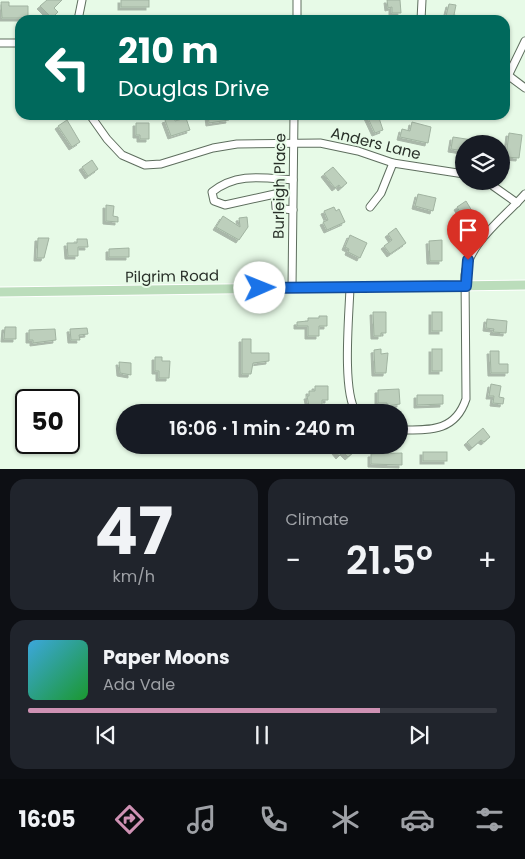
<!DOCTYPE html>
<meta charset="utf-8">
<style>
:root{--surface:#171b24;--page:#20242c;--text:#f1f3f6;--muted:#9ea1a6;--line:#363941;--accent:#ce91b3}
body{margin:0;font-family:Poppins,sans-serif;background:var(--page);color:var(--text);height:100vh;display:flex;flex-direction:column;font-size:19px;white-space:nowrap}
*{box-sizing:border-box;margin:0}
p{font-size:16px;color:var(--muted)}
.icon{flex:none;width:28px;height:28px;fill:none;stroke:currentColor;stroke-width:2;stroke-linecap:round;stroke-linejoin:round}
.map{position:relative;height:469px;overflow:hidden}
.panel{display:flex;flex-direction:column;gap:10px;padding:10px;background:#0d0f14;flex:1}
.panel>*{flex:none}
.guide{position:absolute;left:15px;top:15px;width:495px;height:105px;border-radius:15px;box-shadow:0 1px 4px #0004;background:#00695c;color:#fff;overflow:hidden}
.fabs{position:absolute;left:455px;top:135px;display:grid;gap:10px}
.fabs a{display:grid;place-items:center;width:55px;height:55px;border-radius:50%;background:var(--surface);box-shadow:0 1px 4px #0004;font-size:25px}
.speed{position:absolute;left:15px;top:389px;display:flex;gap:10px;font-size:25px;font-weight:700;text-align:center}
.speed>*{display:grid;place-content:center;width:65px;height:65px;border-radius:50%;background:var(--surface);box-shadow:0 1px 4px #0004;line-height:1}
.speed .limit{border:2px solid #111;border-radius:8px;background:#fff;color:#111}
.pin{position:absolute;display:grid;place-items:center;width:42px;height:42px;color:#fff;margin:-51px -21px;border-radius:50% 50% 50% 0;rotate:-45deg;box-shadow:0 0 5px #0007}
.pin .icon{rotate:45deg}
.me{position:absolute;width:55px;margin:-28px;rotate:89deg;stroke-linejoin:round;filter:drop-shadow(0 0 4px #0008)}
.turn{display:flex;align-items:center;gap:18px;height:105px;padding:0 20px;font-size:22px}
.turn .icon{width:65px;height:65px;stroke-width:2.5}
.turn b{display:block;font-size:35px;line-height:42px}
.big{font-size:38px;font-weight:600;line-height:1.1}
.panel .tile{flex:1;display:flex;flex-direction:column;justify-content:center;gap:8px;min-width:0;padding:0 18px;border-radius:15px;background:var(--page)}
.panel .dial{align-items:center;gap:0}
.dial b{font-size:65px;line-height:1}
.song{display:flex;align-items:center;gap:15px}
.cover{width:60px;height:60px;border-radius:8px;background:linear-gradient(135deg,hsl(200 70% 55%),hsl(130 70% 35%))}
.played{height:5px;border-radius:2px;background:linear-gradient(90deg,var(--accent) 75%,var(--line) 75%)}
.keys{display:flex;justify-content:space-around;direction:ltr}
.heat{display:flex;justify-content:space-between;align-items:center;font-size:28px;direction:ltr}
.panel .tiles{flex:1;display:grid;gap:10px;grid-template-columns:1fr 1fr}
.tile:last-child{grid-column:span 2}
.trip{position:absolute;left:116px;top:404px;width:292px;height:50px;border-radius:25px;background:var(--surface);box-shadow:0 1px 4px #0004;font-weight:600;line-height:50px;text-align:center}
.menu{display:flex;height:80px;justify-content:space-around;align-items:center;background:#090b0e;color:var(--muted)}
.menu .icon{width:35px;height:35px}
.menu .on{color:var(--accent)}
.menu b{font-size:22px;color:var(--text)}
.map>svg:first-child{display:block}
</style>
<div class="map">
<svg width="525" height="469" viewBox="0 0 525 469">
<defs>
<filter id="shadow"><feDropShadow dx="-3" dy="3" stdDeviation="0" flood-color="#0004"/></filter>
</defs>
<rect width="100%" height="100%" fill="#e7fae7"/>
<g fill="#bdcfbc" stroke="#a1b3a1" filter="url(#shadow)">
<path d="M47,0H62L54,8L58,12L52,18L40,6Z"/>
<rect x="121" y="0" width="28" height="7"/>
<path d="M387,0H400L401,13H392V7L388,8Z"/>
<path d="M1,2H9V6H28V18H2Z"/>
<path d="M449,4L456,5L454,15L467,18V20H445Z"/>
<path d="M208,115H228L229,120L209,123Z"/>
<path d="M378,115L383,130L375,133L367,116Z"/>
<path d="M174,117L175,121L186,118L190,130L171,136L165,120Z"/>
<path d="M67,120L80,142L72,147L58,126Z"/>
<path d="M412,122L431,127L428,143L400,137L402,129L410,131Z"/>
<path d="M136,123H149V139H140V135H136Z"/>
<path d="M509,133L522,135L519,158L506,157Z"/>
<path d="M453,137L479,141L478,144H464V151L451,149Z"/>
<path d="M92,160L98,169L88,176L82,167Z"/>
<path d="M333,167L347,183L341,188L339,185L335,188L324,174Z"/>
<path d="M418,194L436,198L433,211L415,206Z"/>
<path d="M466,201L475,216L466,222L457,207Z"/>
<path d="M106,205L114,206L113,216L118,217V222L106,221Z"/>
<path d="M334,207L336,211L339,209L345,222L327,230L323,222L328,220L324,211Z"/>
<path d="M223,216L240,227L239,218L247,217L248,227L239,240L216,227Z"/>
<path d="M396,228L406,243L390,254L384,246L392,240L388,234Z"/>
<path d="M350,235L367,243L360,258L348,252L349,249L345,247Z"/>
<path d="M38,238H49L44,258H37Z"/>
<path d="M77,239H87L88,247H78V256H68L67,243H77Z"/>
<path d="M442,240V261H430L429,241Z"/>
<path d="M129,248V257H109V249Z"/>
<path d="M373,312H386V333H381V336H374Z"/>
<rect x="432" y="312" width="10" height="19"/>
<path d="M319,316H327V326H319V336H308V326H297V322L308,321V318H319Z"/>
<path d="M487,319L507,321L506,333L493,332L494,329L486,328Z"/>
<path d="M5,327H16V339H4Z"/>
<path d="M87,328L88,334L79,335L80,340H71L70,329Z"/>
<path d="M55,329L56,340L33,343V340H29V330Z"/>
<path d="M242,339H251V353H269V361L253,363L251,374H242Z"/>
<path d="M381,349V354L388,353L386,373H375L374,350Z"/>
<rect x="432" y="349" width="10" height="22"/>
<path d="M490,351H499V364H508V373H491Z"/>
<path d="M155,357H162V361H170L169,378H159V371H155Z"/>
<path d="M119,362L131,363V375L120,373Z"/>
<path d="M491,384L501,386L499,397L504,398L503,404L493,403L494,396H489Z"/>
<path d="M315,386H328V400H322V411H310L307,396H309V391H315Z"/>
<path d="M399,389L400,404L387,406V403H378V390Z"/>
<path d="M417,395H443V404L417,405Z"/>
<path d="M483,428L490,437L484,442L481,440L472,448L467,442Z"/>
<path d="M342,445H350L355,451L348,457L343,452L339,456L335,451Z"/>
<rect x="423" y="452" width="24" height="9"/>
<path d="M402,453V465L371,464V454Z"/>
</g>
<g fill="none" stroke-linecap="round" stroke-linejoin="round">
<defs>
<g id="minor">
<path d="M297,0V20"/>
<path d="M78,20L82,0"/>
<path d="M421,20L422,0"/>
<path d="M0,43H20"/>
<path d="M505,73L525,88"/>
<path d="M509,74L525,41"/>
<path d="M90,115L107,139L122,155L145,165L161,164L213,148L237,144L320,143L358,151L393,163L464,174"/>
<path d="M486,181L517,203"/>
<path d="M370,207L381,193L393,163"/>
<path d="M293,210L276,208L275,194L225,205L214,201L212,192C237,172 264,178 293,180"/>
<path d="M292,288L294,115"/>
<path d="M350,288C349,316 342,391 356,412"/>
<path d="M400,430C430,430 455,432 466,399L465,275C469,242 504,218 525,194"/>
</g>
<path id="major" d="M0,292L525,285"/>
</defs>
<use href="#minor" stroke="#5e6e5e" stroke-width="9"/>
<use href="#major" stroke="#fff" stroke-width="11"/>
<use href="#minor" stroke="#fff" stroke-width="7"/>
<use href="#major" stroke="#bdb" stroke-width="9"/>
</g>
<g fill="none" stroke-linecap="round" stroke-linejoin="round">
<defs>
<path id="route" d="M260,288L466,286L468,260"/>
</defs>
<use href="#route" stroke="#114b97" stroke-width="12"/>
<use href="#route" stroke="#1a73e8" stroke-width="9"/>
</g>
<g text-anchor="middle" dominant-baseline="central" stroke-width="4" stroke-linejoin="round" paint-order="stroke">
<g font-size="15" fill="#293029" stroke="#e7fae7">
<text transform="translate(376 143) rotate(14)">Anders Lane</text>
<text transform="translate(279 186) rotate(-89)">Burleigh Place</text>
<text transform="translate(172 276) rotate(-1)">Pilgrim Road</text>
</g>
</g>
</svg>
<div class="fabs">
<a><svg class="icon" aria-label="layers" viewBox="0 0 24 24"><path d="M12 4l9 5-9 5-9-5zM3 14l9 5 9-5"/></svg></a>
</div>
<div class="speed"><div class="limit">50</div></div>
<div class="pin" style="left:468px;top:260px;background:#d93025"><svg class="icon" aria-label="arrive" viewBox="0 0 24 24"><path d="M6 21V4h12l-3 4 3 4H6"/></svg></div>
<svg class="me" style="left:260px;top:288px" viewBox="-20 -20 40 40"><circle r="19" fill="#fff"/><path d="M0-13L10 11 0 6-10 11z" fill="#1a73e8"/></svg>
<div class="trip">16:06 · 1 min · 240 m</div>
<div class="guide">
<div class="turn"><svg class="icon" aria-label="left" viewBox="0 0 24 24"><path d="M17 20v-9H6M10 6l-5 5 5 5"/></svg><div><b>210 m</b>Douglas Drive</div></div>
</div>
</div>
<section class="panel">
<div class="tiles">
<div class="tile dial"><b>47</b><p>km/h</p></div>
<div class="tile"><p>Climate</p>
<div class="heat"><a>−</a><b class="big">21.5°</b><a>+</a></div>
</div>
<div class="tile">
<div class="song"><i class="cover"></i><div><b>Paper Moons</b><p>Ada Vale</p></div></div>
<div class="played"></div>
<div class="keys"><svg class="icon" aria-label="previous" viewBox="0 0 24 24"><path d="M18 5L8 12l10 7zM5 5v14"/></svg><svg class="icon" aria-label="pause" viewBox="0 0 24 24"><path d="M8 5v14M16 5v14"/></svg><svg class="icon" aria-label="next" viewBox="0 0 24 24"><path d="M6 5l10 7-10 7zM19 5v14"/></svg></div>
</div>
</div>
</section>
<nav class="menu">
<b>16:05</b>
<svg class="icon on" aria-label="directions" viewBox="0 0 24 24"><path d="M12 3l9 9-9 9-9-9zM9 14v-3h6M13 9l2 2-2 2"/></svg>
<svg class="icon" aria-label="music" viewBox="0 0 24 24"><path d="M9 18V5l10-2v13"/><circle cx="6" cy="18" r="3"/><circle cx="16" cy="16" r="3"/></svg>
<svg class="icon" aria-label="phone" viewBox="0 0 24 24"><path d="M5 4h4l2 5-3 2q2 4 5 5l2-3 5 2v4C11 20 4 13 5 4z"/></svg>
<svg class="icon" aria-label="climate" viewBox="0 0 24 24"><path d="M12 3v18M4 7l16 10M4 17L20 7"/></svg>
<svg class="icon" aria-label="car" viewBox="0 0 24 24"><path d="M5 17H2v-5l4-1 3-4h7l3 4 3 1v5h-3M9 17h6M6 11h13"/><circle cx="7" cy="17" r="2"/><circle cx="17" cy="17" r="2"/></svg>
<svg class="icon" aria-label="filters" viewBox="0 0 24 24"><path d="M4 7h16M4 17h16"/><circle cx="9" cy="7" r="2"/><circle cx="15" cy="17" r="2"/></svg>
</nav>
